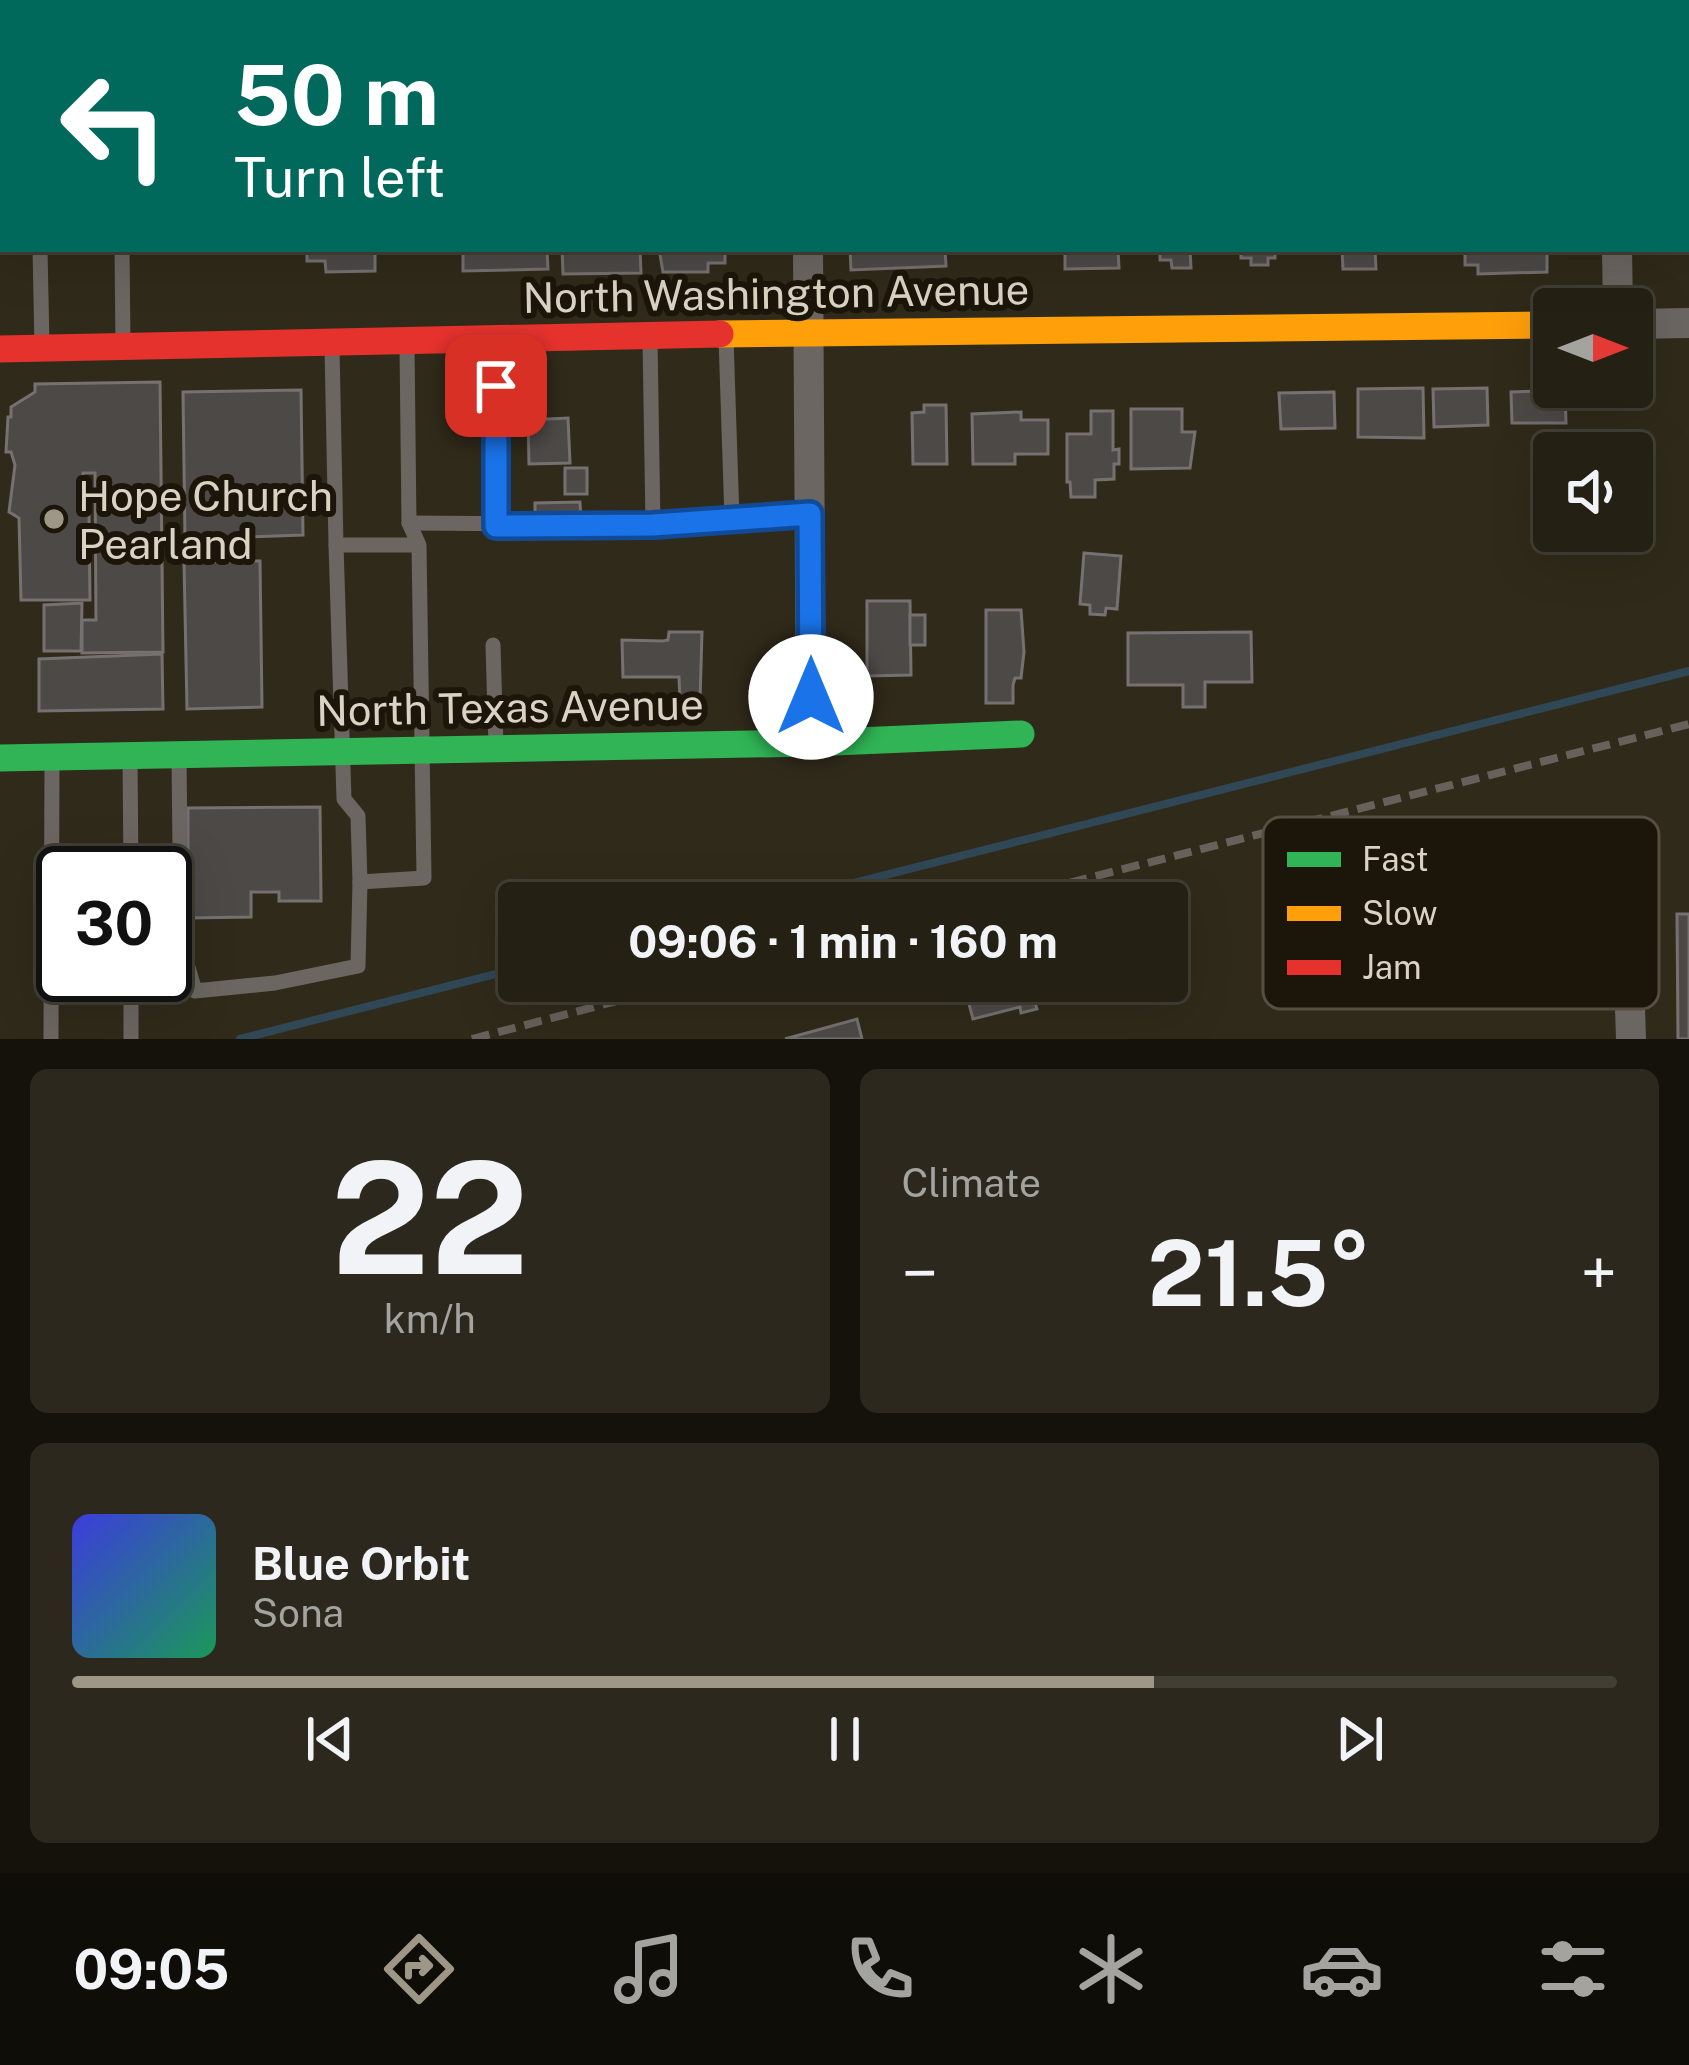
<!DOCTYPE html>
<meta charset="utf-8">
<style>
:root{--surface:#242014;--page:#2c281d;--text:#f1f3f6;--muted:#a3a3a0;--line:#413e34;--accent:#9e9787}
body{margin:0;font-family:"Public Sans",sans-serif;background:var(--page);color:var(--text);height:100vh;display:flex;flex-direction:column;font-size:45px;white-space:nowrap}
*{box-sizing:border-box;margin:0}
p{font-size:39px;color:var(--muted)}
.icon{flex:none;width:66px;height:66px;fill:none;stroke:currentColor;stroke-width:2;stroke-linecap:round;stroke-linejoin:round}
.map{position:relative;height:1039px;overflow:hidden}
.details{display:flex;flex-direction:column;gap:30px;padding:30px;background:#14120b;flex:1}
.details>*{flex:none}
.banner{position:absolute;left:0px;top:0px;width:1689px;height:252px;box-shadow:0 12px 48px #0002,0 0 0 3px var(--line);background:#00695c;color:#fff;overflow:hidden}
.needle{width:78px;rotate:90deg}
.tools{position:absolute;left:1533px;top:288px;display:grid;gap:24px}
.tools a{display:grid;place-items:center;width:120px;height:120px;border-radius:12px;background:var(--surface);box-shadow:0 12px 48px #0002,0 0 0 3px var(--line);font-size:60px}
.speed{position:absolute;left:36px;top:846px;display:flex;gap:24px;font-size:60px;font-weight:700;text-align:center}
.speed>*{display:grid;place-content:center;width:156px;height:156px;border-radius:50%;background:var(--surface);box-shadow:0 12px 48px #0002,0 0 0 3px var(--line);line-height:1}
.speed .limit{border:6px solid #111;border-radius:18px;background:#fff;color:#111}
.pin{position:absolute;display:grid;place-items:center;width:102px;height:102px;color:#fff;margin:-51px;border-radius:24px;box-shadow:0 6px 18px #0006}
.me{position:absolute;width:132px;margin:-66px;rotate:0deg;stroke-linejoin:round;filter:drop-shadow(0 0 9px #0008)}
.turn{display:flex;align-items:center;gap:42px;height:252px;padding:0 36px;font-size:54px}
.turn .icon{width:156px;height:156px;stroke-width:2.5}
.turn b{display:block;font-size:84px;line-height:102px}
.big{font-size:90px;font-weight:700;line-height:1.1}
.details .widget{flex:1;display:flex;flex-direction:column;justify-content:center;gap:18px;min-width:0;padding:0 42px;border-radius:18px;background:var(--page)}
.details .dial{align-items:center;gap:0}
.dial b{font-size:156px;line-height:1}
.song{display:flex;align-items:center;gap:36px}
.cover{width:144px;height:144px;border-radius:18px;background:linear-gradient(135deg,hsl(240 70% 55%),hsl(150 70% 35%))}
.played{height:12px;border-radius:6px;background:linear-gradient(90deg,var(--accent) 70%,var(--line) 70%)}
.keys{display:flex;justify-content:space-around;direction:ltr}
.heat{display:flex;justify-content:space-between;align-items:center;font-size:66px;direction:ltr}
.details .tiles{flex:1;display:grid;gap:30px;grid-template-columns:1fr 1fr}
.widget:last-child{grid-column:span 2}
.trip{position:absolute;left:498px;top:882px;width:690px;height:120px;border-radius:12px;background:var(--surface);box-shadow:0 12px 48px #0002,0 0 0 3px var(--line);font-weight:700;line-height:120px;text-align:center}
.tabs{display:flex;height:192px;justify-content:space-around;align-items:center;background:#0e0d08;color:var(--muted)}
.tabs .icon{width:84px;height:84px}
.tabs .on{color:var(--accent)}
.tabs b{font-size:54px;color:var(--text)}
.map>svg:first-child{display:block}
</style>
<div class="map">
<svg width="1689" height="1039" viewBox="0 0 1689 1039">
<rect width="100%" height="100%" fill="#302a1a"/>
<g fill="none" stroke-linecap="round" stroke-linejoin="round">
<g stroke="#304756" stroke-width="8">
<path d="M775,903L1689,671"/>
<path d="M240,1039L519,968"/>
</g>
</g>
<g fill="#4d4947" stroke="#767170" stroke-width="3">
<path d="M307,249H375V271L326,272L325,261H307Z"/>
<path d="M463,249H547L548,269L463,271Z"/>
<path d="M562,249H640L641,273L563,274Z"/>
<path d="M659,249H725V263H708V272H663Z"/>
<path d="M850,249H945L946,266L851,270Z"/>
<path d="M1065,249H1118L1119,268L1065,269Z"/>
<path d="M1160,249H1190L1191,268H1172L1171,260H1160Z"/>
<path d="M1241,249H1275V258H1268V265H1251V258H1241Z"/>
<path d="M1342,249H1375L1376,269H1343Z"/>
<path d="M1465,249H1553V252H1547V272L1478,274V265H1465Z"/>
<path d="M160,382L163,652L82,653V620H96L95,473H83V513H89L90,600H21L19,518L9,512L15,465L11,452H6L8,417H11V407L35,392V384Z"/>
<path d="M1423,388L1424,438L1358,437V389Z"/>
<path d="M1487,388L1488,425L1434,427L1433,389Z"/>
<path d="M1542,388H1565L1566,423H1512L1511,392L1542,391Z"/>
<path d="M301,390L303,535L185,539L183,392Z"/>
<path d="M1334,392L1335,428L1281,429L1279,393Z"/>
<path d="M924,405H946L947,464H913L912,413L924,412Z"/>
<path d="M1131,409H1182V432H1195L1190,468L1131,469Z"/>
<path d="M1091,411H1113V450L1119,449V464H1114V479L1095,480V497H1071L1070,482H1067V434H1091Z"/>
<path d="M1021,412V420H1048V454H1015V464H973L972,414Z"/>
<path d="M568,418L570,463L529,464L528,420Z"/>
<rect x="565" y="468" width="22" height="26"/>
<path d="M580,502L581,522L535,523V503Z"/>
<path d="M1084,553L1121,556L1117,609L1106,608L1105,615L1090,614V605L1080,604Z"/>
<path d="M260,561L262,707L187,709L184,562Z"/>
<path d="M867,601H910L911,675L867,676Z"/>
<path d="M82,603L81,651H44V605Z"/>
<path d="M986,610H1021L1024,652L1021,678H1015L1013,685V703H986Z"/>
<rect x="910" y="615" width="15" height="30"/>
<path d="M669,632H702L700,701H680L679,677H623L622,640L663,641L668,640Z"/>
<path d="M1251,632L1252,682H1205V707H1183V685H1128V633Z"/>
<path d="M162,654L163,709L39,711V659Z"/>
<path d="M320,807L321,901H279V892H251V917L188,918V808Z"/>
<path d="M1677,914H1689V1039H1678Z"/>
<path d="M995,981H1081L1084,991L1035,1003L1037,1009L1021,1013L1020,1007L973,1019L965,989Z"/>
<path d="M857,1019L862,1039H785Z"/>
</g>
<g fill="none" stroke-linecap="round" stroke-linejoin="round">
<g stroke="#6c6662" stroke-width="15">
<path d="M42,0V3"/>
<path d="M40,249L42,346"/>
<path d="M122,249L123,342"/>
<path d="M726,338L732,519"/>
<path d="M650,339L653,525"/>
<path d="M496,343V526"/>
<path d="M407,346L409,523L419,545L424,878L360,882L358,816L344,799L336,545H419"/>
<path d="M332,348L336,545"/>
<path d="M409,523L653,525L810,514"/>
<path d="M493,645L496,746"/>
<path d="M179,758L181,944L195,991L275,983L358,966L360,882"/>
<path d="M130,759L131,873"/>
<path d="M131,975V1039"/>
<path d="M51,1039L52,760"/>
</g>
<g stroke="#6c6662" stroke-width="30">
<path d="M802,0V3"/>
<path d="M1614,0V3"/>
<path d="M808,249L811,743"/>
<path d="M1617,249L1618,309"/>
<path d="M1632,324L1689,323"/>
<path d="M1628,945L1631,1039"/>
</g>
<path stroke="#30b455" stroke-width="27" d="M0,758L811,743L1021,734"/>
<path stroke="#ff9f0a" stroke-width="27" d="M720,334L1554,325"/>
<path stroke="#e5322d" stroke-width="27" d="M0,349L720,334"/>
<g stroke="#66615a" stroke-width="8" stroke-dasharray="18 9" stroke-linecap="butt">
<path d="M991,903L1689,724"/>
<path d="M472,1039L693,981"/>
</g>
</g>
<g fill="none" stroke-linecap="round" stroke-linejoin="round">
<defs>
<path id="route" d="M496,386V526L653,525L810,514L811,697"/>
</defs>
<use href="#route" stroke="#114b97" stroke-width="30"/>
<use href="#route" stroke="#1a73e8" stroke-width="21"/>
</g>
<circle fill="#9e9787" stroke="#1c160a" stroke-width="4.5" cx="54" cy="519" r="12"/>
<g text-anchor="middle" dominant-baseline="central" stroke-width="12" stroke-linejoin="round" paint-order="stroke">
<g font-size="42" fill="#dad2c2" stroke="#1c160a">
<text transform="translate(776 293) rotate(-1)">North Washington Avenue</text>
<text transform="translate(510 707) rotate(-1)">North Texas Avenue</text>
</g>
<g font-size="42" fill="#dad2c2" stroke="#1c160a" text-anchor="start">
<text x="78" y="495">Hope Church<tspan x="78" dy="48">Pearland</tspan></text>
</g>
</g>
<rect x="1263" y="817" width="396" height="192" rx="18" fill="#1c160a" stroke="#554e41" stroke-width="3"/>
<rect x="1287" y="852" width="54" height="15" fill="#30b455"/>
<rect x="1287" y="906" width="54" height="15" fill="#ff9f0a"/>
<rect x="1287" y="960" width="54" height="15" fill="#e5322d"/>
<g font-size="33" fill="#dad2c2">
<text x="1362" y="871">Fast</text>
<text x="1362" y="925">Slow</text>
<text x="1362" y="979">Jam</text>
</g>
</svg>
<div class="tools">
<a><svg class="needle" viewBox="-14 -14 28 28"><path d="M0-13l5 13h-10z" fill="#e53935"/><path d="M0 13l5-13h-10z" fill="#a3a3a0"/></svg></a>
<a><svg class="icon" aria-label="sound" viewBox="0 0 24 24"><path d="M4 9h4l5-4v14l-5-4H4zM17 9q2 3 0 6"/></svg></a>
</div>
<div class="speed"><div class="limit">30</div></div>
<div class="pin" style="left:496px;top:386px;background:#d93025"><svg class="icon" aria-label="arrive" viewBox="0 0 24 24"><path d="M6 21V4h12l-3 4 3 4H6"/></svg></div>
<svg class="me" style="left:811px;top:697px" viewBox="-20 -20 40 40"><circle r="19" fill="#fff"/><path d="M0-13L10 11 0 6-10 11z" fill="#1a73e8"/></svg>
<div class="trip">09:06 · 1 min · 160 m</div>
<div class="banner">
<div class="turn"><svg class="icon" aria-label="left" viewBox="0 0 24 24"><path d="M17 20v-9H6M10 6l-5 5 5 5"/></svg><div><b>50 m</b>Turn left</div></div>
</div>
</div>
<section class="details">
<div class="tiles">
<div class="widget dial"><b>22</b><p>km/h</p></div>
<div class="widget"><p>Climate</p>
<div class="heat"><a>−</a><b class="big">21.5°</b><a>+</a></div>
</div>
<div class="widget">
<div class="song"><i class="cover"></i><div><b>Blue Orbit</b><p>Sona</p></div></div>
<div class="played"></div>
<div class="keys"><svg class="icon" aria-label="previous" viewBox="0 0 24 24"><path d="M18 5L8 12l10 7zM5 5v14"/></svg><svg class="icon" aria-label="pause" viewBox="0 0 24 24"><path d="M8 5v14M16 5v14"/></svg><svg class="icon" aria-label="next" viewBox="0 0 24 24"><path d="M6 5l10 7-10 7zM19 5v14"/></svg></div>
</div>
</div>
</section>
<nav class="tabs">
<b>09:05</b>
<svg class="icon on" aria-label="directions" viewBox="0 0 24 24"><path d="M12 3l9 9-9 9-9-9zM9 14v-3h6M13 9l2 2-2 2"/></svg>
<svg class="icon" aria-label="music" viewBox="0 0 24 24"><path d="M9 18V5l10-2v13"/><circle cx="6" cy="18" r="3"/><circle cx="16" cy="16" r="3"/></svg>
<svg class="icon" aria-label="phone" viewBox="0 0 24 24"><path d="M5 4h4l2 5-3 2q2 4 5 5l2-3 5 2v4C11 20 4 13 5 4z"/></svg>
<svg class="icon" aria-label="climate" viewBox="0 0 24 24"><path d="M12 3v18M4 7l16 10M4 17L20 7"/></svg>
<svg class="icon" aria-label="car" viewBox="0 0 24 24"><path d="M5 17H2v-5l4-1 3-4h7l3 4 3 1v5h-3M9 17h6M6 11h13"/><circle cx="7" cy="17" r="2"/><circle cx="17" cy="17" r="2"/></svg>
<svg class="icon" aria-label="filters" viewBox="0 0 24 24"><path d="M4 7h16M4 17h16"/><circle cx="9" cy="7" r="2"/><circle cx="15" cy="17" r="2"/></svg>
</nav>
